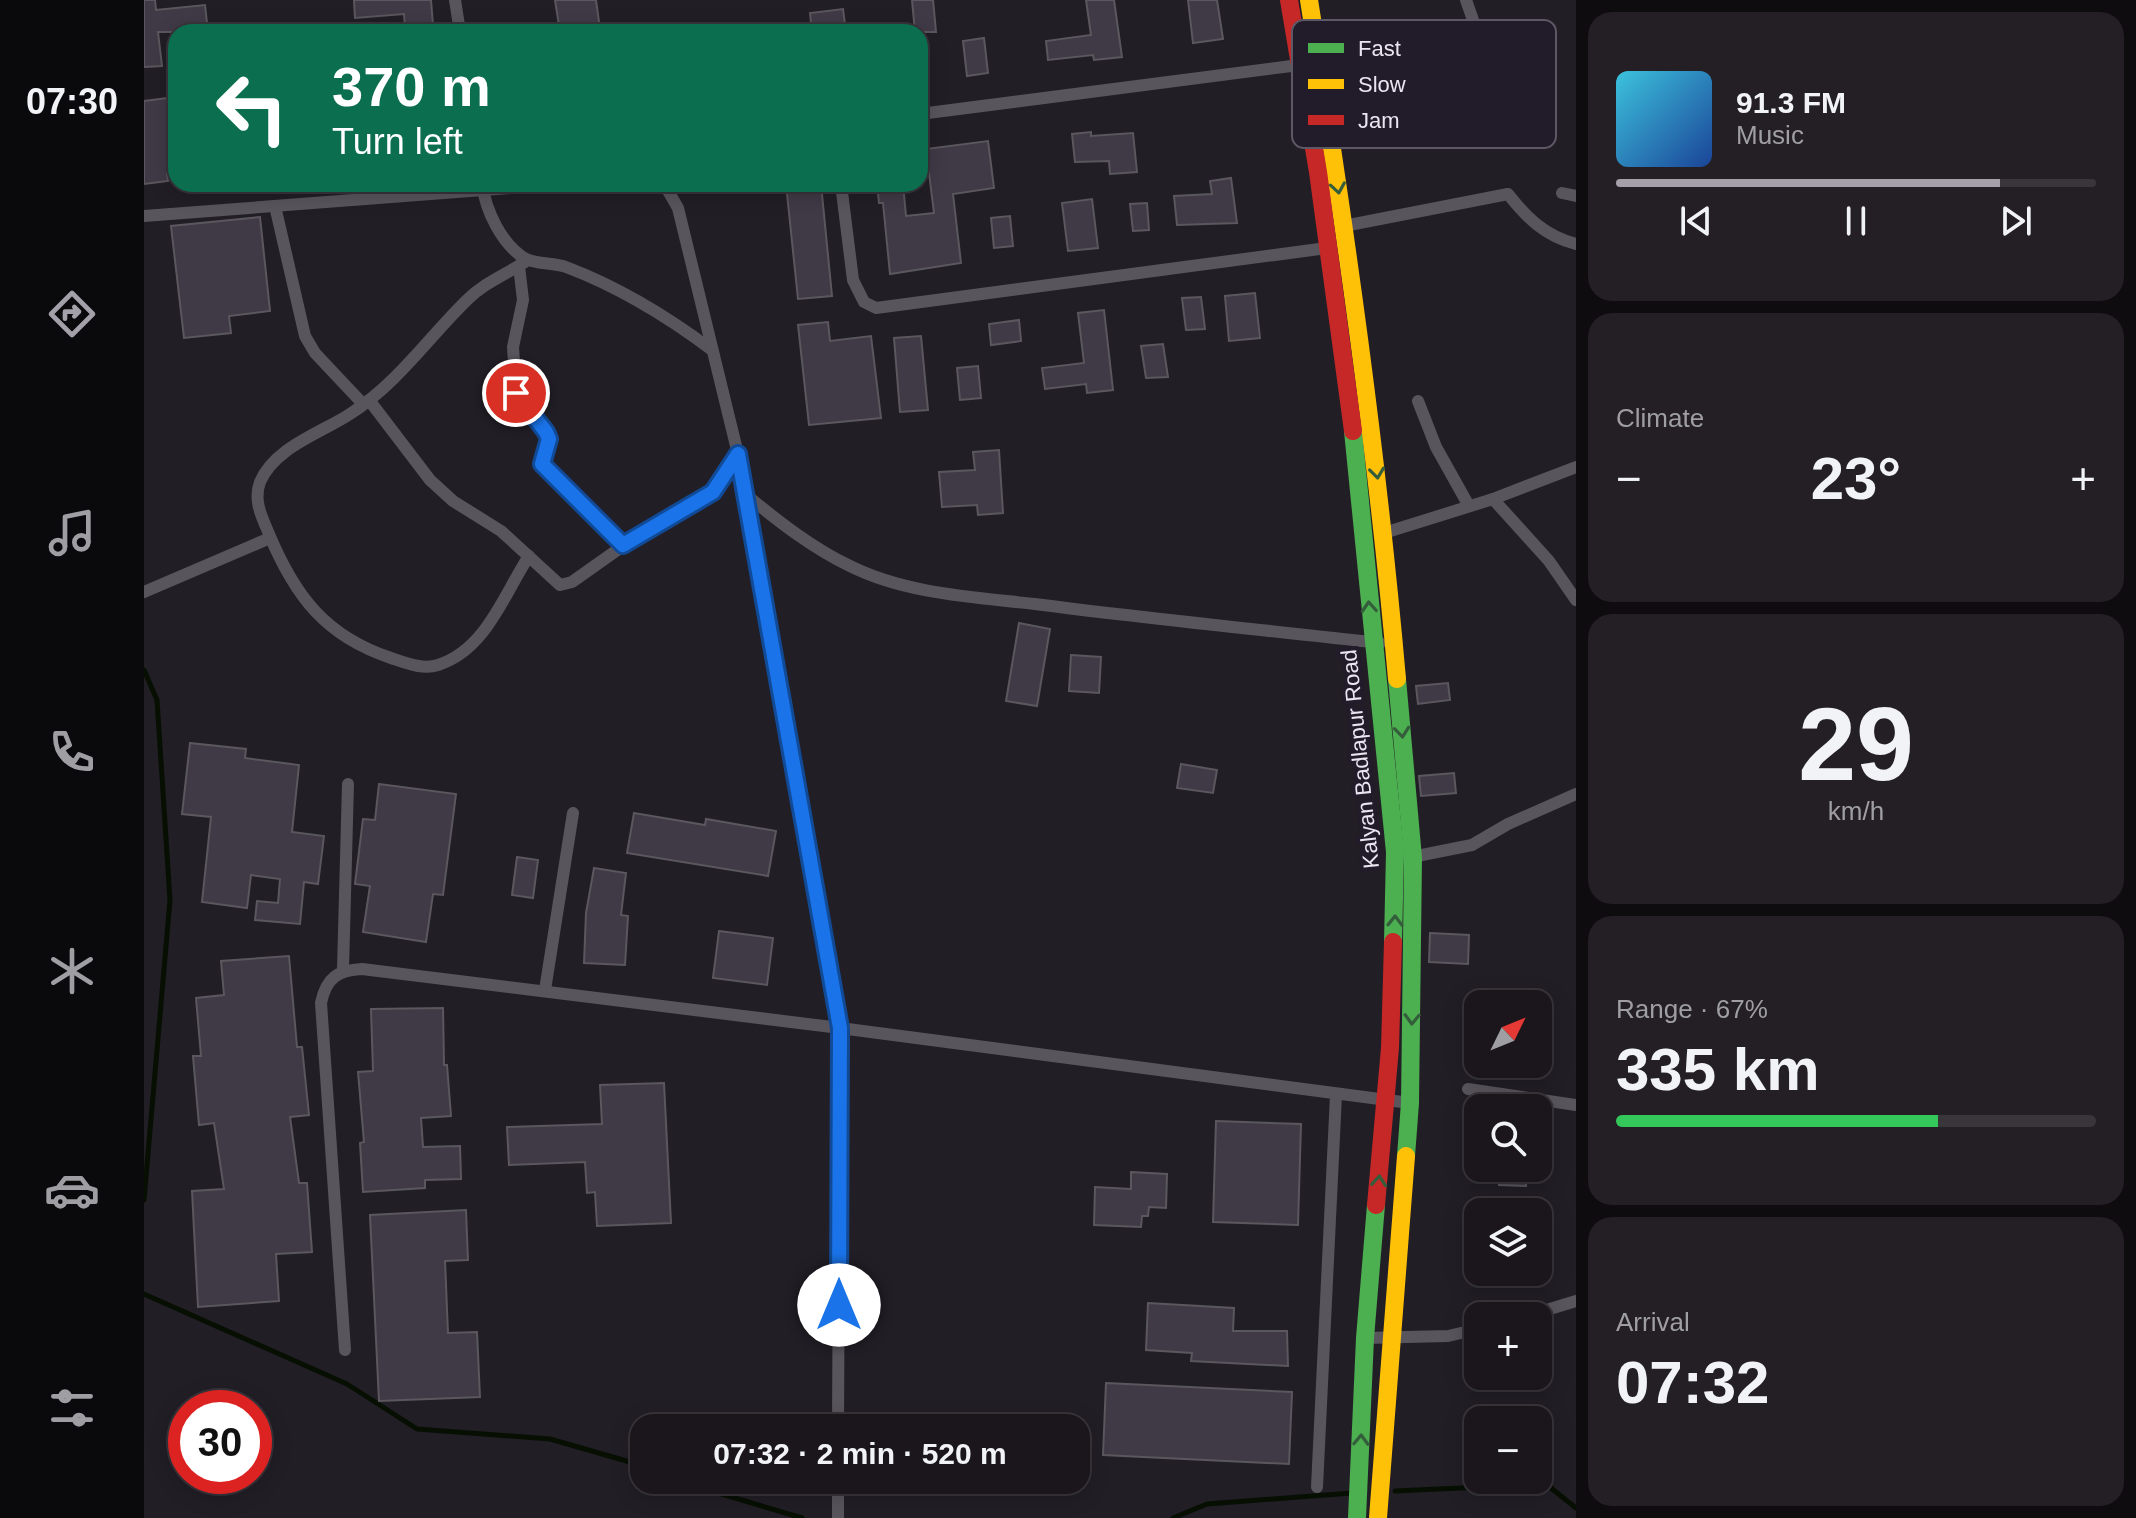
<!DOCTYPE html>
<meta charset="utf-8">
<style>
:root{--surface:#1a161c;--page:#231f25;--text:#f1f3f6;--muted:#9f9fa3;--line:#38353b;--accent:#a4a0aa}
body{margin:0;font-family:Helvetica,sans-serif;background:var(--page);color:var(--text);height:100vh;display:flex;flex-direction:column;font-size:30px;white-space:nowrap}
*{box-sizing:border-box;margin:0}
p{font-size:26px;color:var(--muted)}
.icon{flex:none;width:44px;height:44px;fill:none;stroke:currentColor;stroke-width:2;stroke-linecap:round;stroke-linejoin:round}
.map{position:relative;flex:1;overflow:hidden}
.sheet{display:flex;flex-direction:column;gap:12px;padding:12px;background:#0e0c0f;width:560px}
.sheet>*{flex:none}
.banner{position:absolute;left:24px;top:24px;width:760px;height:168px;border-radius:24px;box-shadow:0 4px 20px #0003,0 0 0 2px var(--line);background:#0b6e4f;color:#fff;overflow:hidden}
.needle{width:52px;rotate:47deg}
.controls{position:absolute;left:1320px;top:990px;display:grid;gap:16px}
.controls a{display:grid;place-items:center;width:88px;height:88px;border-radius:16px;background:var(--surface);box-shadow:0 4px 20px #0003,0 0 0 2px var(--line);font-size:40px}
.speed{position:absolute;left:24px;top:1390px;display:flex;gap:16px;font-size:40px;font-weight:700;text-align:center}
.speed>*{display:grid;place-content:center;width:104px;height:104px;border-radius:50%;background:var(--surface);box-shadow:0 4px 20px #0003,0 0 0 2px var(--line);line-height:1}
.speed .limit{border:12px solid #d22;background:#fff;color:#111}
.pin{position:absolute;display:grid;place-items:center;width:68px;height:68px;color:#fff;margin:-34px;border:4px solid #fff;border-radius:50%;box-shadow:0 2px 8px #0007}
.me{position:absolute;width:88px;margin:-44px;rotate:0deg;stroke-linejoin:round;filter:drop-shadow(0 0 6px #0008)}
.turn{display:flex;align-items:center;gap:28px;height:168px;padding:0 32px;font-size:36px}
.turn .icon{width:104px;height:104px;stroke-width:2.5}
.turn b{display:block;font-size:56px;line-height:68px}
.big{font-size:60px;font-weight:700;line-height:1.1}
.sheet .card{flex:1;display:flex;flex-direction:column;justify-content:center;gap:12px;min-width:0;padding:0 28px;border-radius:24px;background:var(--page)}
.sheet .dial{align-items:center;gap:0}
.dial b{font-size:104px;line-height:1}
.song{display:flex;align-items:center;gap:24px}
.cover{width:96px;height:96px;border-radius:12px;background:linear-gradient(135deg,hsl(190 70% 55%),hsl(220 70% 35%))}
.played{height:8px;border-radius:4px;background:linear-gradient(90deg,var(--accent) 80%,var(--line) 80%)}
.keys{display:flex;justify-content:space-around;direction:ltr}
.heat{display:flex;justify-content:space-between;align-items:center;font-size:44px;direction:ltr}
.charge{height:12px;border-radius:6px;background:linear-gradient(90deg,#34c759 67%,var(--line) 0)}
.trip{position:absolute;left:486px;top:1414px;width:460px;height:80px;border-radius:24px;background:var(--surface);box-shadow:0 4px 20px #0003,0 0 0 2px var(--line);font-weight:700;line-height:80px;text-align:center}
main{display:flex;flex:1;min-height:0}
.menu{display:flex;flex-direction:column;width:144px;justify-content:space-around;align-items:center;background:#0a090b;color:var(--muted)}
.menu .icon{width:56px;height:56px}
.menu .on{color:var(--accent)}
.menu b{font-size:36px;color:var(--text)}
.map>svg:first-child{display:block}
</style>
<main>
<nav class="menu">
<b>07:30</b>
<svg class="icon on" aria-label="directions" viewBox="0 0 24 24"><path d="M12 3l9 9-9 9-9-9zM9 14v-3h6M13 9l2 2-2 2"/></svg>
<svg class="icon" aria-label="music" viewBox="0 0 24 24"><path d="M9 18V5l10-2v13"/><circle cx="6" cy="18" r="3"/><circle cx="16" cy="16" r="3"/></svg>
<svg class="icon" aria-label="phone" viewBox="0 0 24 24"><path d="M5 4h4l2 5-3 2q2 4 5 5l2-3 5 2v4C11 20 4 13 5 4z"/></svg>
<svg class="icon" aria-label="climate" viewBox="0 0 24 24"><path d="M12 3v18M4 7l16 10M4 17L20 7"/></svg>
<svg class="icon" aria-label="car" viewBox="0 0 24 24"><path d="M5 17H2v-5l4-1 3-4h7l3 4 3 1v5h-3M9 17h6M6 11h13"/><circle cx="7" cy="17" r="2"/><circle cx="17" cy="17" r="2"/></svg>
<svg class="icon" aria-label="filters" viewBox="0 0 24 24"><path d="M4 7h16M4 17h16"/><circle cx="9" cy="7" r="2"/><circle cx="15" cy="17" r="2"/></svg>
</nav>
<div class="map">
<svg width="1432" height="1518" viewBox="0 0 1432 1518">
<rect width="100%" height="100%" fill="#221e26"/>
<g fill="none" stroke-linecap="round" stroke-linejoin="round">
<g stroke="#070f03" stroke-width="5">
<path d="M0,670L13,700L26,900L0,1200"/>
<path d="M0,1294L203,1384L273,1429L406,1439L500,1466"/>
<path d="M531,1480L658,1518"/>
<path d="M1251,1491L1402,1484L1432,1508"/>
<path d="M1029,1518L1063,1504L1208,1493"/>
</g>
</g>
<g fill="#3f3a46" stroke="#5a575e" stroke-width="2">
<path d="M0,0H11L12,10L61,5L64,32H14L18,66L0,67Z"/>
<path d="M210,0H287L289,25L261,27L260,14L211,18Z"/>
<path d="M411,0H452L456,29L416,32Z"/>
<path d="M768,0H789L792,32H771Z"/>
<path d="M942,0H970L978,57L950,60L949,55L904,60L902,41L947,35Z"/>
<path d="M1044,0H1073L1079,39L1049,43Z"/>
<path d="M699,9L702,32H668L666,13Z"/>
<path d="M840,38L844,73L823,76L819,41Z"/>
<path d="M32,97V174H23L24,181L0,184V101Z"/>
<path d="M947,132V136L989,133L993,172L966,174L965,161L931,162L928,134Z"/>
<path d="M844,141L850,188L809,194L817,263L746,274L739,203H735L733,184H759L762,216L790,213L782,149Z"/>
<path d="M1087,178L1093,223L1033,225L1030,196L1068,194L1066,181Z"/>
<path d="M642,184H677L688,296L654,299Z"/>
<path d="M948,199L954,248L924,251L918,203Z"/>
<path d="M1003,203L1005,230L989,231L986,204Z"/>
<path d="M866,216L869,246L850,248L847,218Z"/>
<path d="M116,217L126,311L85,316L87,333L40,338L27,226Z"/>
<path d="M1111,293L1116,338L1085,341L1081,296Z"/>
<path d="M1057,297L1061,329L1042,330L1038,298Z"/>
<path d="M960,310L969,390L943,393L942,384L901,389L898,368L940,363L934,313Z"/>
<path d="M875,320L877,341L847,345L845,324Z"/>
<path d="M684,322L686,341L727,336L737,418L665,425L654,325Z"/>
<path d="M777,336L784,410L756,412L750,338Z"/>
<path d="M1019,344L1024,377L1002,378L997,346Z"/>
<path d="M834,366L837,398L816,400L813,368Z"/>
<path d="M855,450L859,513L834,515L833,505L798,507L795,472L831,470L829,452Z"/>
<path d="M875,623L906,629L893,706L862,701Z"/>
<path d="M927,655L957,657L955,693L925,691Z"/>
<path d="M1304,683L1306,700L1274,704L1272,686Z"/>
<path d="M46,743L102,749L101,758L155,765L148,832L180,836L174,884L160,882L156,924L111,920L113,901L134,903L136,879L107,875L103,908L58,902L67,817L38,814Z"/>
<path d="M1037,764L1073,770L1069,793L1033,788Z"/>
<path d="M1310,773L1312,793L1277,796L1275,776Z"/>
<path d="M235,784L312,794L299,895L289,894L282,942L219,932L226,886L211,884L219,819L231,820Z"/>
<path d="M490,813L561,825L562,819L632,831L624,876L483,853Z"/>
<path d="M373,857L394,860L389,898L368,895Z"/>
<path d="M450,868L482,873L477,915L484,916L481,965L440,963L442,913Z"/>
<path d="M575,931L629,938L623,985L569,978Z"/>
<path d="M1286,933L1325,935L1324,964L1285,962Z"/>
<path d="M145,956L153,1047H158L165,1115L146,1117L155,1183H163L168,1252L132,1254L135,1301L54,1307L48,1191L80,1189L70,1123L55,1125L49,1056H57L52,998L80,995L77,961Z"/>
<path d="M299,1008L300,1065H303L307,1116L277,1118L279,1147L316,1146L317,1179L281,1180V1188L219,1192L216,1143L220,1142L214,1072L229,1071L227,1009Z"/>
<path d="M520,1083L527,1223L453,1226L451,1192L443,1193L441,1162L365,1165L363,1127L458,1124L456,1085Z"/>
<path d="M1072,1121L1157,1124L1154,1225L1069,1222Z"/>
<path d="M1356,1168H1383L1382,1186L1355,1185Z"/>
<path d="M987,1172L1023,1174L1022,1208L1005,1207L1004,1216H998L997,1227L950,1225L951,1187L987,1189Z"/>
<path d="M322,1210L324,1260L301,1261L304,1333L333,1332L336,1397L235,1401L226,1215Z"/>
<path d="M1004,1303L1090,1308L1089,1331H1143L1144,1366L1047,1361L1048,1353L1002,1350Z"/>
<path d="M962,1383L1148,1392L1145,1464L959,1455Z"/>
</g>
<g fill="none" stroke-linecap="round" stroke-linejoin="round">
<g stroke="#59555d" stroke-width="12">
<path d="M311,0L316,32"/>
<path d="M1282,46L1328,27L1329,20L1322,0"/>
<path d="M776,114L1155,65"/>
<path d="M338,184C342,211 357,243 380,258C392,265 409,262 422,267C475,287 524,317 568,350"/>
<path d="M697,184L709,280L720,302L732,308L1183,248"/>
<path d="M1418,193L1432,196"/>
<path d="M131,206L161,336L171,353L219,404"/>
<path d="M0,216L419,184"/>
<path d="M1200,226L1364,194C1383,218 1401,236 1432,244"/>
<path d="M384,260C363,274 341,282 323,300C284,338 254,383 206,414C177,433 131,447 116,482C109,501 118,517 125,534C151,596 181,636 247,658C262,663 279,670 294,665C342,650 360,594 385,556"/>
<path d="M375,266L379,300L369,347L372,393L405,439L398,464L479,545"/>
<path d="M225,400L286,480L309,501L357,531L416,585L428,582L500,531L569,492L594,454"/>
<path d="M1274,401L1292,447L1325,506"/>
<path d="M601,494C634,521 668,548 706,566C762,594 830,597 891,604C1006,619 1121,630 1236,643"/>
<path d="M1349,499L1405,561L1432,600"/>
<path d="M1240,533L1349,499L1432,467"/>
<path d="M0,592L126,538"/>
<path d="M1263,858L1328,845L1364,824L1432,794"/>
<path d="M199,969L204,784"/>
<path d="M401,990L429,813"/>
<path d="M1324,1089L1432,1105"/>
<path d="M1383,1316L1432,1301"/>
<path d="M1221,1338L1304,1336L1334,1329"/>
<path d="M201,1350L177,1003C182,978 194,970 218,969L696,1028L594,454L534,208L523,189L514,184"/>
<path d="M694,1428L696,1028L1266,1103"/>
<path d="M1173,1487L1192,1095"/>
<path d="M694,1518V1480"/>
</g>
<g stroke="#4caf50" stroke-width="18">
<path d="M1209,431L1251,852L1249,942"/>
<path d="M1253,679L1269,858L1266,1103L1262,1156"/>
<path d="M1213,1518L1221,1338L1232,1205"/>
</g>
<g stroke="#ffc107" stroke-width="18">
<path d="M1165,0C1201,226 1233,451 1253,679"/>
<path d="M1234,1518L1262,1156"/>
</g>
<g stroke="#c62828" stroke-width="18">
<path d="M1145,0L1174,172L1209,431"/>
<path d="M1232,1205L1246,1048L1249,942"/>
</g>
</g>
<defs><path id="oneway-chevron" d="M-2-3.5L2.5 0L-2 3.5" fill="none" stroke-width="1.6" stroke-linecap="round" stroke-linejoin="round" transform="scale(2)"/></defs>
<g stroke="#345e3b">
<use href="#oneway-chevron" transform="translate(1194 188) rotate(81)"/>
<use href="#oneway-chevron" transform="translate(1233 473) rotate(83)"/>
<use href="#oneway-chevron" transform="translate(1225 607) rotate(-94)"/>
<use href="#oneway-chevron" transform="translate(1258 732) rotate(84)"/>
<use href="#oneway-chevron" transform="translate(1251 921) rotate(-89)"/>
<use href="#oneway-chevron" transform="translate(1268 1019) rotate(92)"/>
<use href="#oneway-chevron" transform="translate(1235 1181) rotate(-85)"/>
<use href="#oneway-chevron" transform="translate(1217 1440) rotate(-88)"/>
</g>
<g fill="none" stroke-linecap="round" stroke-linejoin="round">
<defs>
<path id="route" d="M372,393L402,432L405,439L398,464L479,545L569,492L594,454L696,1028L695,1305"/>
</defs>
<use href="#route" stroke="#114b97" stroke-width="20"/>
<use href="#route" stroke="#1a73e8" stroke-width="14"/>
</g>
<g text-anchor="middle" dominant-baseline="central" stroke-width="8" stroke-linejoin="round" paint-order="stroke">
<g font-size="22" fill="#eae6f1" stroke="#211b2a">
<text transform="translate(1216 759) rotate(-96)">Kalyan Badlapur Road</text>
</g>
</g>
<rect x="1148" y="20" width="264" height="128" rx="12" fill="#211b2a" stroke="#5d5866" stroke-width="2"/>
<rect x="1164" y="43" width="36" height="10" fill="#4caf50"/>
<rect x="1164" y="79" width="36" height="10" fill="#ffc107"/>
<rect x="1164" y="115" width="36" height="10" fill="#c62828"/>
<g font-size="22" fill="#eae6f1">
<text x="1214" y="56">Fast</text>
<text x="1214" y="92">Slow</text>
<text x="1214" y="128">Jam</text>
</g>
</svg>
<div class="controls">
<a><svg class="needle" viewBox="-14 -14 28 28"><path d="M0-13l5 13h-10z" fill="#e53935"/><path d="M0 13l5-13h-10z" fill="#9f9fa3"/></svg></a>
<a><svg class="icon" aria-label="search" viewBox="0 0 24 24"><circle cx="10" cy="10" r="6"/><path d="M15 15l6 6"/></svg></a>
<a><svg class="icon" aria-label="layers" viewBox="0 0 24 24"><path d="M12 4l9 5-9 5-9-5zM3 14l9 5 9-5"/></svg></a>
<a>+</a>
<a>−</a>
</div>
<div class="speed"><div class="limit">30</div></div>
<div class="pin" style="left:372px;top:393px;background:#d93025"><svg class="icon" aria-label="arrive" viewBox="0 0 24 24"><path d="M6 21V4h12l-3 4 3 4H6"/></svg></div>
<svg class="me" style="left:695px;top:1305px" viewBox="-20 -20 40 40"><circle r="19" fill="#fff"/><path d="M0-13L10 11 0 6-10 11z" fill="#1a73e8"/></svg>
<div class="trip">07:32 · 2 min · 520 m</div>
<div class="banner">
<div class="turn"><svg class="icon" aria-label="left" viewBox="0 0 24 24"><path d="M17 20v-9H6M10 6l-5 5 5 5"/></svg><div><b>370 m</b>Turn left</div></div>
</div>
</div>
<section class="sheet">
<div class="card">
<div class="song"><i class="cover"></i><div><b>91.3 FM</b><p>Music</p></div></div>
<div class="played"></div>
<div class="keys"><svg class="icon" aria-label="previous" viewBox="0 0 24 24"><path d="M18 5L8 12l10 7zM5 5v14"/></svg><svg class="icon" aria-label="pause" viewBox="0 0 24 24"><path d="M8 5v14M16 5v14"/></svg><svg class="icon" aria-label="next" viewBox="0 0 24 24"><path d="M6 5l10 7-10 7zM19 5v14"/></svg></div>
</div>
<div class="card"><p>Climate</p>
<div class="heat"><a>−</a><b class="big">23°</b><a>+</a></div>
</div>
<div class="card dial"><b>29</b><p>km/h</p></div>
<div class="card"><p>Range · 67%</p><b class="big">335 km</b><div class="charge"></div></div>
<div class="card"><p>Arrival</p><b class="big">07:32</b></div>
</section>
</main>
